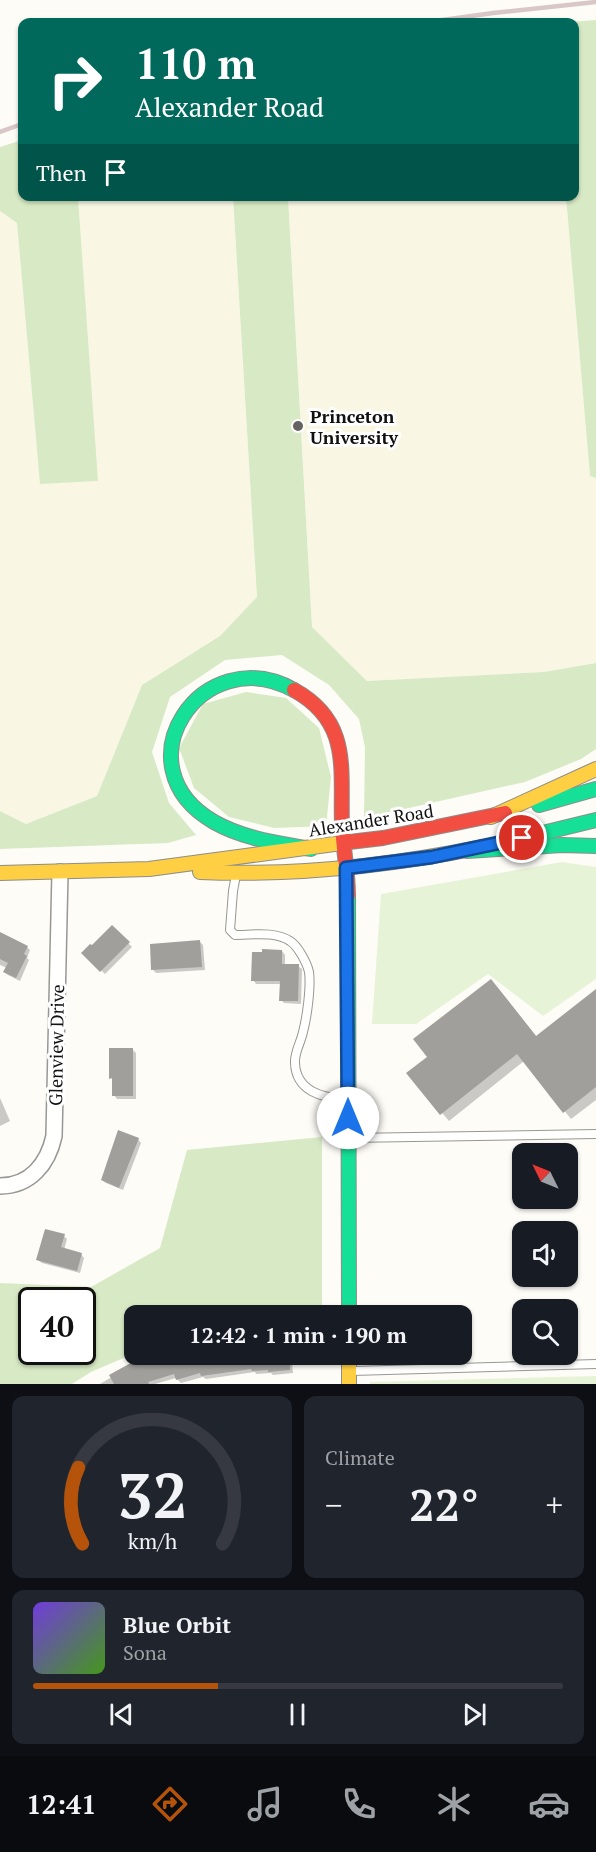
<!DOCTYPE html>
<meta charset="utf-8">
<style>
:root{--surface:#171b24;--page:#20242c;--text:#f1f3f6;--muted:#9ea1a6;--line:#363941;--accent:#b45309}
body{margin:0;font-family:"PT Serif",serif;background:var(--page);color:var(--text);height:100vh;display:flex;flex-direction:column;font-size:22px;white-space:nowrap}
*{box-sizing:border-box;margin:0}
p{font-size:20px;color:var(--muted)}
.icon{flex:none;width:33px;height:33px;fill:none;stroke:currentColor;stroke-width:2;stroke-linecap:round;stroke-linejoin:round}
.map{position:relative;height:1384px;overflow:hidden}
.details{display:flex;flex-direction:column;gap:12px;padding:12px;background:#0d0f14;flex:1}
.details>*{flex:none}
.top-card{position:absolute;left:18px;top:18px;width:561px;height:183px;border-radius:12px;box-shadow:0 2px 4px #0004;background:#00695c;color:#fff;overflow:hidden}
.needle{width:39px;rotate:313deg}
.controls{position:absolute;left:512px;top:1143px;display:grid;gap:12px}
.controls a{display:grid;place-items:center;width:66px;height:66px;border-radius:12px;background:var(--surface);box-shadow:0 2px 4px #0004;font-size:30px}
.speed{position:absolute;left:18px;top:1287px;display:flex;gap:12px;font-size:30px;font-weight:700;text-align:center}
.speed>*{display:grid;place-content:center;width:78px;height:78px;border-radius:50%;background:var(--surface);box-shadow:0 2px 4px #0004;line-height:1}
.speed .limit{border:3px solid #111;border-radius:9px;background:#fff;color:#111}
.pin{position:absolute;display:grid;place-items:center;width:51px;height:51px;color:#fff;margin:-26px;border:3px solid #fff;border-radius:50%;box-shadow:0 2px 6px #0007}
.me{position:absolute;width:66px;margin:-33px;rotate:0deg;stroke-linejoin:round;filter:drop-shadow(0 0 4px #0008)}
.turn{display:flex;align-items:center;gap:21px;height:126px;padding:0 18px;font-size:27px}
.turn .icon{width:78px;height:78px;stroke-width:2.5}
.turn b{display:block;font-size:42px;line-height:51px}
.then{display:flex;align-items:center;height:57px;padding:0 18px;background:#0003;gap:12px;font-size:22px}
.big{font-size:45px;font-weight:800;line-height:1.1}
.details .widget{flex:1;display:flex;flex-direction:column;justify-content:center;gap:9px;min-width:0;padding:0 21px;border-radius:12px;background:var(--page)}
.details .dial{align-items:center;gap:0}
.dial svg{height:156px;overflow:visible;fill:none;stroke:var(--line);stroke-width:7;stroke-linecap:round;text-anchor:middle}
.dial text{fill:var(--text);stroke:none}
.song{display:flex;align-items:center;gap:18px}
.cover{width:72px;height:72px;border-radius:9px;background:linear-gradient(135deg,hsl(260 70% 55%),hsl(100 70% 35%))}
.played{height:6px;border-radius:3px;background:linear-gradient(90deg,var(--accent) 35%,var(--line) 35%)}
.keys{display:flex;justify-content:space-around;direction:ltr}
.heat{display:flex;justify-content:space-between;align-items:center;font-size:33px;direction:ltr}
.details .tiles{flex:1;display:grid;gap:12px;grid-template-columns:1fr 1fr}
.widget:last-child{grid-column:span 2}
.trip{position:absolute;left:124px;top:1305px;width:348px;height:60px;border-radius:12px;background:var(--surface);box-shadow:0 2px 4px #0004;font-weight:800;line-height:60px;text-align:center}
.tab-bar{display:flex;height:96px;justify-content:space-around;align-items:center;background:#090b0e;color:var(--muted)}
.tab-bar .icon{width:42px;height:42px}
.tab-bar .selected{color:var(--accent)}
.tab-bar b{font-size:27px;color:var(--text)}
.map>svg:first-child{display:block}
</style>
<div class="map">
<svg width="596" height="1384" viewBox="0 0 596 1384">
<rect width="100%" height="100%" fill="#fdfcf7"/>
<g fill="#f9f7e4">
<path d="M78,197H233L257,597L220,636L142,685L97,796L26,824L0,811V211L17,223L40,483L97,481Z"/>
<path d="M288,197H566L590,476L596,478V663L544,672L367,681L312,627Z"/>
</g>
<g fill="#e7f3d7">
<path d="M562,862L596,867V979L543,1016L488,974L416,1024H372L381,894Z"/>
<path d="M596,1376V1384H370V1382Z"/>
</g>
<g fill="#d8eac5" fill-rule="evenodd">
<path d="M596,20V478L590,476L566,197L574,196V22H569Z"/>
<path d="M22,140V196L78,197L98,481L40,484L17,223L0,211V147Z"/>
<path d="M233,197H288L312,627L367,681L544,672L596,663V749L581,759L525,782L364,818L365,747L359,719L329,685L282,655L225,660L170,697L152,752L169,803L196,835L168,843L0,849V811L26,824L97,796L142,685L220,636L257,597Z"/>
<path d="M246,692L286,698L319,728L331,777L326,826L274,828L229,817L194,788L179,748L203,704Z"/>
<path d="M322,1137V1315L135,1316V1353L91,1372L72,1384H0V1283L91,1287L160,1248L187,1150ZM82,1300V1352H32V1300Z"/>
</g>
<g fill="#0003">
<path d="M112,927L132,947L105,974L83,953L92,947Z"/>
<path d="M0,934L27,947L30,950L27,958L29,960L20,981L8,975L5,972L7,968L0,965Z"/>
<path d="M200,942L203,945L205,970L156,973L153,970Z"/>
<path d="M282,951L285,955V965L298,966L302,969L301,1004L284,1003L281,1000V984H256L253,980Z"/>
<path d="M498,988L537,1037L596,991V1100L571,1119L524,1061L449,1121L409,1074L429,1057Z"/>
<path d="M132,1049L136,1053V1099H117L114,1095V1081L111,1078Z"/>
<path d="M0,1098L10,1121L0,1126Z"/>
<path d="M138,1139L141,1143L123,1190L106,1183L102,1180Z"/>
<path d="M64,1236L67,1239L64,1250L81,1254L84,1258L80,1273L42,1263L38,1260Z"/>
<path d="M150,1354H291L293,1373L273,1375L271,1373L256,1374L255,1372L206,1379L203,1377L181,1383L176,1378L155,1384H100Z"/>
</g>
<g fill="#a19f9c">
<path d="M112,925L130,942L100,972L81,953L90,944L92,945Z"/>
<path d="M0,932L28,946L24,954L27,956L16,978L3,972L8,963L0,959Z"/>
<path d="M200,940L202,967L151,970L150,944Z"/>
<path d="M262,949L282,950V964H299L298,1001H279L280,981H251L252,952H262Z"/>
<path d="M491,979L536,1036L596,989V1087L563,1113L517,1054L440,1115L406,1073L427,1057L413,1039Z"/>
<path d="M109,1048H133V1096H112V1078L109,1079Z"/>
<path d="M118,1130L139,1138L119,1188L101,1180Z"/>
<path d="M45,1229L65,1234L61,1247L82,1253L77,1271L36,1260Z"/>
<path d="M147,1354H289L290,1370L268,1372V1370L252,1371L251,1369L201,1376L200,1373L176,1380L174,1374L148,1382L149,1384H114L109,1375Z"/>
</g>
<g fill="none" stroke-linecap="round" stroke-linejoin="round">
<defs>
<g id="lane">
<path d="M236,875L233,891L230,930L235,935C252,935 275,931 290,941C298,946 307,963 309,972C311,987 307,1017 303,1032C301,1042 294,1053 295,1063C296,1091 323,1099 346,1098"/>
<path d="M349,1138L596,1134"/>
<path d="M352,1371L596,1364"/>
</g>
<path id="street" d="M0,1186C30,1186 48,1164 54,1136L60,872"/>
<g id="fast">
<path d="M294,690C202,639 117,766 214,822C244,839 278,843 311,849"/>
<path d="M539,805L596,789"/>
<path d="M518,839L596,820"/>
<path d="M467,851L562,845L596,846"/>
<path d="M348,895L349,1316"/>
</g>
<g id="slow">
<path d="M491,817L596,769"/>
<path d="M200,872C295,876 389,866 482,847"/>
<path d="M0,873L149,869L349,842"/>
<path d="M349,1354V1384"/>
</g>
<g id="jam">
<path d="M294,690C352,722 340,770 342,825C343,848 348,871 348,895"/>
<path d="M349,842L383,838L505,813"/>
</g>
</defs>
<use href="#lane" stroke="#979795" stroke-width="10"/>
<use href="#street" stroke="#979795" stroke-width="18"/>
<use href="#fast" stroke="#8e8d8b" stroke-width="16"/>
<use href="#slow" stroke="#8e8d8b" stroke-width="16"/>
<use href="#jam" stroke="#8e8d8b" stroke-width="16"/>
<use href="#lane" stroke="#fffffe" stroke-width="8"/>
<use href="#street" stroke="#fffffe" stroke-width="15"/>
<use href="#fast" stroke="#16e098" stroke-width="14"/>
<use href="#slow" stroke="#ffcf43" stroke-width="14"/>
<use href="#jam" stroke="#f24e42" stroke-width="14"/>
<g stroke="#d9c6c7" stroke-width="4.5">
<path d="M428,22L493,13L596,2"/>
<path d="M0,132L22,124"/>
</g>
</g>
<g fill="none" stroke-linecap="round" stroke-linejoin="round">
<defs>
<path id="route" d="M348,1118L346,868L432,857L522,838"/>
</defs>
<use href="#route" stroke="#114b97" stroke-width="15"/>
<use href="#route" stroke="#1a73e8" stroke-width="10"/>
</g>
<circle fill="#646362" stroke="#fff" stroke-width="2" cx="298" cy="426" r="6"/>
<g text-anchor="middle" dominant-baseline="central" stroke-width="6" stroke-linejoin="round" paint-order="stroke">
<g font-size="18" font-weight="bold" fill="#111" stroke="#fff" text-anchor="start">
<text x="310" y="416">Princeton<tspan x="310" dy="21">University</tspan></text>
</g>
<g font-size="18" fill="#111" stroke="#fff">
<text transform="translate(371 820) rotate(-9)">Alexander Road</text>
<text transform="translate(56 1045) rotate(-89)">Glenview Drive</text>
</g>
</g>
</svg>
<div class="controls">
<a><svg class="needle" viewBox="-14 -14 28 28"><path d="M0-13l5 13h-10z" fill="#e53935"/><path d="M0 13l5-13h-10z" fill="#9ea1a6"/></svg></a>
<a><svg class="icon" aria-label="sound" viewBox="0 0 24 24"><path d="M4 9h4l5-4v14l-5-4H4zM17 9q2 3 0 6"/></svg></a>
<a><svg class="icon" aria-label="search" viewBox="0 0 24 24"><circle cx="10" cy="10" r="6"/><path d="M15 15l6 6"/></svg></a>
</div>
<div class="speed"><div class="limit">40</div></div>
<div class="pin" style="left:522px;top:838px;background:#d93025"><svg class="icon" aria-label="arrive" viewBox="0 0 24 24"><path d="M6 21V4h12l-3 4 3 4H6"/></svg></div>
<svg class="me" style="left:348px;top:1118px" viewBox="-20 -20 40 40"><circle r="19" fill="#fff"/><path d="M0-13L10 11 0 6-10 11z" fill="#1a73e8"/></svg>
<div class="trip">12:42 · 1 min · 190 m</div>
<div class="top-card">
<div class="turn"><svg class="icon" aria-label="right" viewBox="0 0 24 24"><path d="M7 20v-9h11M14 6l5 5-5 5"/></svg><div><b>110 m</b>Alexander Road</div></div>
<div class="then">Then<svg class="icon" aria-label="arrive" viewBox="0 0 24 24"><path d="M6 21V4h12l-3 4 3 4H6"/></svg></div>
</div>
</div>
<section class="details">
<div class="tiles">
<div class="widget dial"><svg viewBox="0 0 100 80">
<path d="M14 69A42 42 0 1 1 86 69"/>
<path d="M14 69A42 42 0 0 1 12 30" stroke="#b45309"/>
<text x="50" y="56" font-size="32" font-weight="700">32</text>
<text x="50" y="72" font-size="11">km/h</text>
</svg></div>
<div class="widget"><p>Climate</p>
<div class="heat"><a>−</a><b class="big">22°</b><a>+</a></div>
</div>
<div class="widget">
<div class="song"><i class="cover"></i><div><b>Blue Orbit</b><p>Sona</p></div></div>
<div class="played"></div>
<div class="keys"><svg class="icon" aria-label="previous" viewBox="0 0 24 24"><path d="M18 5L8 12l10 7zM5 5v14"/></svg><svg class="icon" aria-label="pause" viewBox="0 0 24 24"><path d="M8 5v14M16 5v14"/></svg><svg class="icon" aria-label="next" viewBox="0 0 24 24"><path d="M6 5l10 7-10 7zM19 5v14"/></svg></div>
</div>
</div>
</section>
<nav class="tab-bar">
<b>12:41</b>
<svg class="icon selected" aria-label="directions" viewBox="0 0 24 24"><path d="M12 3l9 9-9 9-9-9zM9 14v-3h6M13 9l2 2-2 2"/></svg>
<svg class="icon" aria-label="music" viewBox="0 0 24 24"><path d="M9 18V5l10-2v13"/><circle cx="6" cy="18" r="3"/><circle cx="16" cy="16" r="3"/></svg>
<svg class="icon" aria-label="phone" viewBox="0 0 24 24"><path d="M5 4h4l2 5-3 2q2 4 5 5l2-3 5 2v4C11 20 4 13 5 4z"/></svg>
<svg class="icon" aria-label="climate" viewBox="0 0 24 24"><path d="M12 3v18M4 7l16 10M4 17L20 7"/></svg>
<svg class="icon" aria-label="car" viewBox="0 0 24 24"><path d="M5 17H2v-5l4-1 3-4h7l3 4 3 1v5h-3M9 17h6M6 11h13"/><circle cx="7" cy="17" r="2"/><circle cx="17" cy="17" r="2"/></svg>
</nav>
